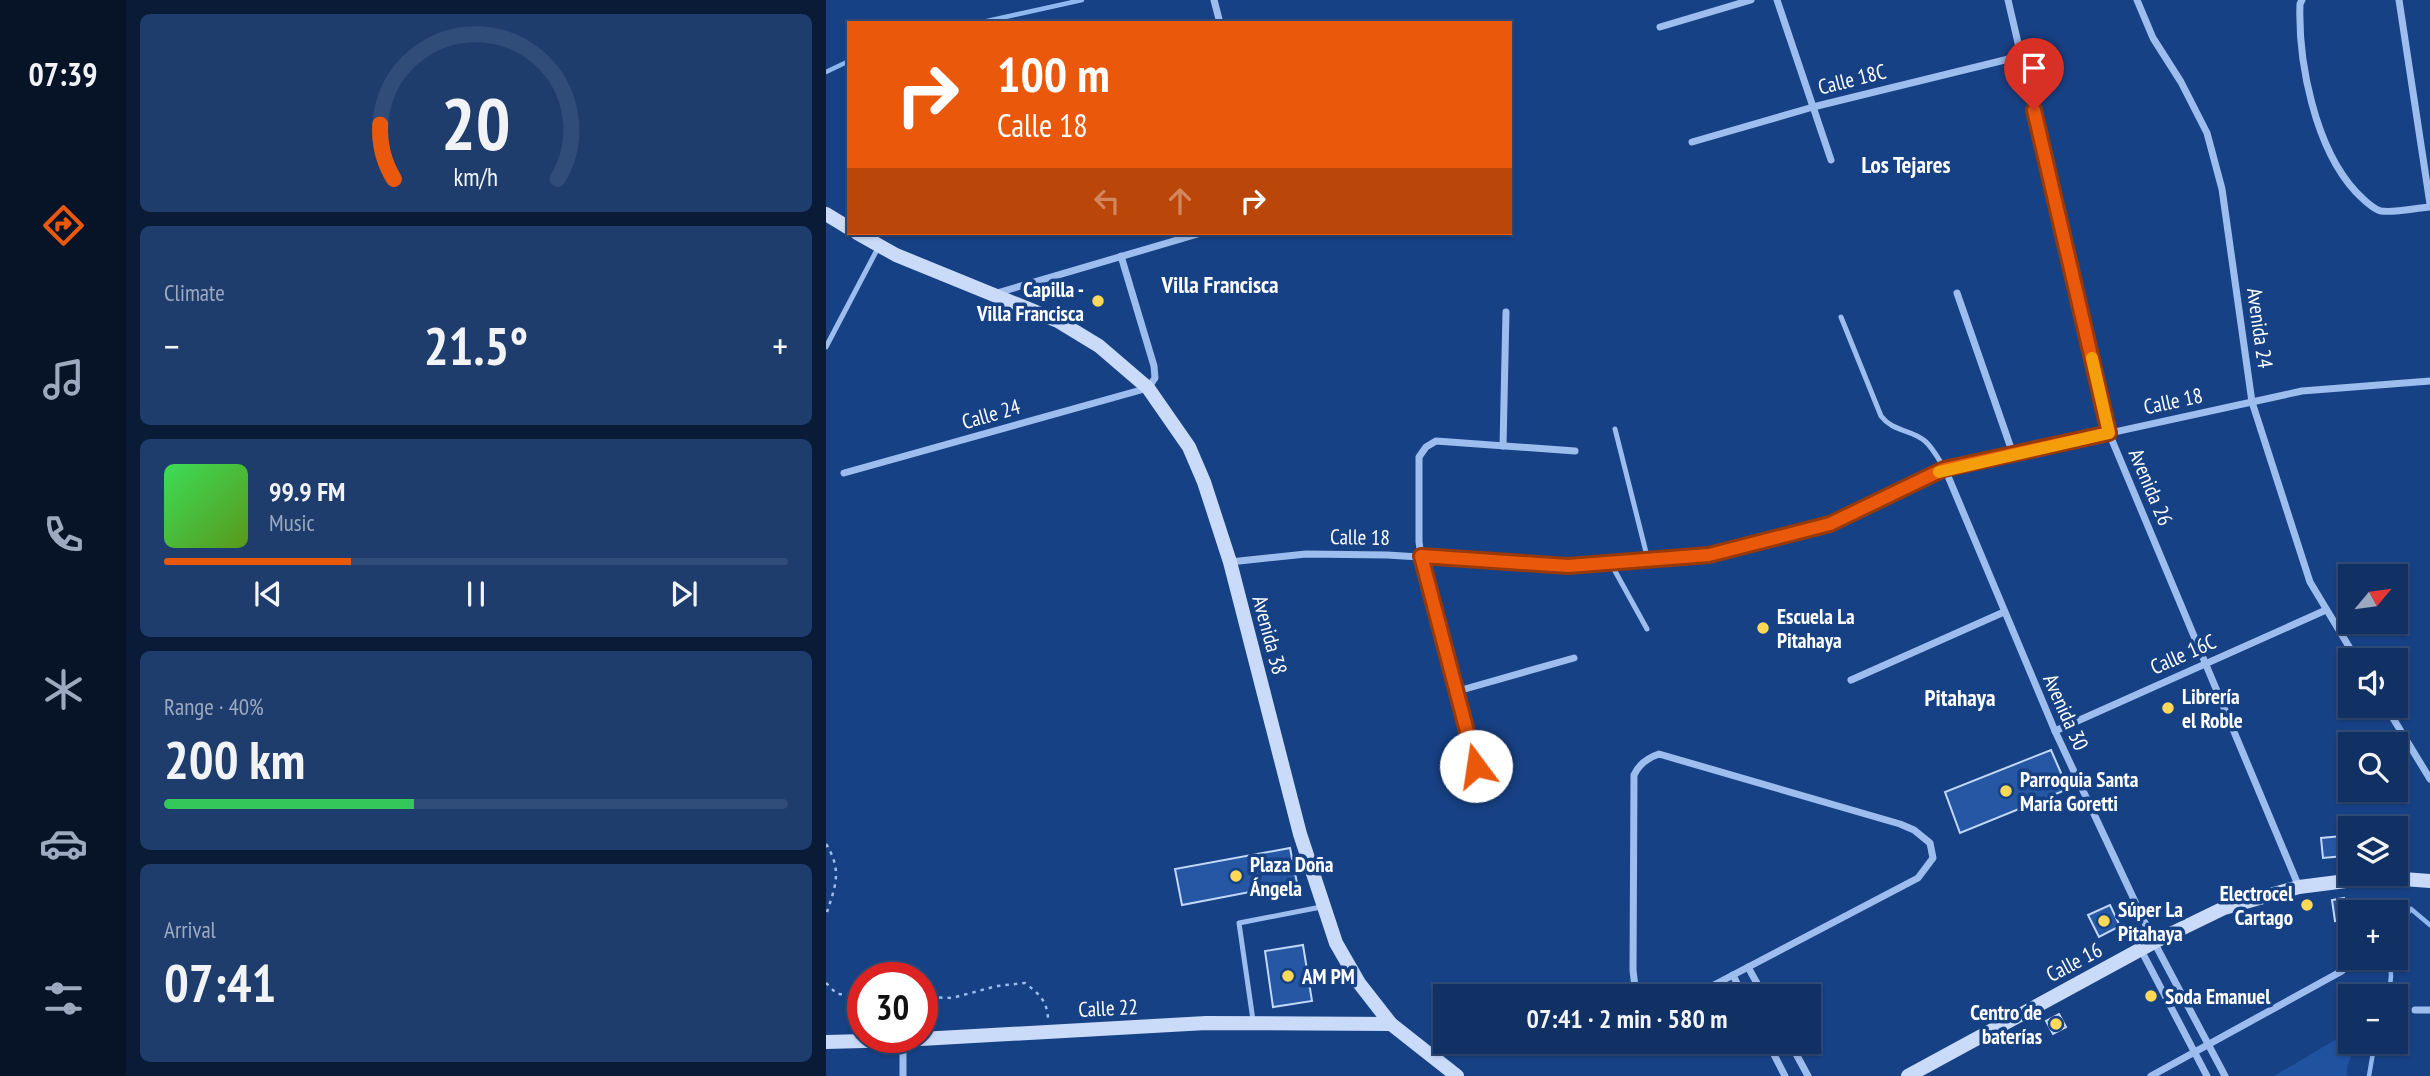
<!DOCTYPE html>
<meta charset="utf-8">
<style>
:root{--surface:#113164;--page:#1e3d6d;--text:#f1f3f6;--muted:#9ca9bf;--line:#304c78;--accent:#ea580c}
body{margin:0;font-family:"PT Sans Narrow",sans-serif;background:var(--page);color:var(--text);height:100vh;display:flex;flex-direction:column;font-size:26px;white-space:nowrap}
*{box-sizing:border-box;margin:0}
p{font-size:23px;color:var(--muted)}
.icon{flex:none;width:38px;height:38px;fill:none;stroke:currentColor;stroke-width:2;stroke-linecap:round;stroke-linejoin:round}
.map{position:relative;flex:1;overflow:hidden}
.side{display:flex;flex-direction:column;gap:14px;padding:14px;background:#091b37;width:700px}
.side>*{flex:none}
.hud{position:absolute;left:21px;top:21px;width:665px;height:214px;border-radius:0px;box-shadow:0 2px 5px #0004,0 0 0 2px var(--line);background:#ea580c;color:#fff;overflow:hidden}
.needle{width:46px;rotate:61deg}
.controls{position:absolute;left:1512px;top:564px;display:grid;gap:14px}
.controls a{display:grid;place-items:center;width:70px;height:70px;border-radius:0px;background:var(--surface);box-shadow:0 2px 5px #0004,0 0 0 2px var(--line);font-size:35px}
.speed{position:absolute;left:21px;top:962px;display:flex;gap:14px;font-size:35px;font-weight:700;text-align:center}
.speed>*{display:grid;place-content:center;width:91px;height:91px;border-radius:50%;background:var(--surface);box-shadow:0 2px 5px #0004,0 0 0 2px var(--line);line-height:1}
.speed .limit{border:10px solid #d22;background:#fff;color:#111}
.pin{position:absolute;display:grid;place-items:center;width:60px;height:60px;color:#fff;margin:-72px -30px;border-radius:50% 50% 50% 0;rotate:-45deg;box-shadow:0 0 7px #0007}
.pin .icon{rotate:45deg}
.me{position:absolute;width:77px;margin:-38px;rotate:346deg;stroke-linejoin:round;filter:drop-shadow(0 0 5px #0008)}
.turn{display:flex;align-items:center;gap:24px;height:147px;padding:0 35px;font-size:32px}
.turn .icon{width:91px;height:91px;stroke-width:2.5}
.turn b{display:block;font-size:49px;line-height:60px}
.lanes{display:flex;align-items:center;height:66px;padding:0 35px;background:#0003;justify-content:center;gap:35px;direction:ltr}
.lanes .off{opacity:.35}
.big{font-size:52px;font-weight:800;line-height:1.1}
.side .widget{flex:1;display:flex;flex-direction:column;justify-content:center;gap:10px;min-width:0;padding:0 24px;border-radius:10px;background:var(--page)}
.side .dial{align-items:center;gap:0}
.dial svg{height:182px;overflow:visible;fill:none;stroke:var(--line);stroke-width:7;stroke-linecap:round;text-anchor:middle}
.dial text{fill:var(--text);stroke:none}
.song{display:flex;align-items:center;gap:21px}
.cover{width:84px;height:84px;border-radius:10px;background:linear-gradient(135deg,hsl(130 70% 55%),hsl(90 70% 35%))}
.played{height:7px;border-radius:4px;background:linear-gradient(90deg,var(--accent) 30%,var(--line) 30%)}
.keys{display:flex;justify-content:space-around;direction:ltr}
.heat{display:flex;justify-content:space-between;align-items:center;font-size:38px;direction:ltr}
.charge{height:10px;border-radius:5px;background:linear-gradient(90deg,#34c759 40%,var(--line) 0)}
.trip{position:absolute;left:607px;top:984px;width:388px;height:70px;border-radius:0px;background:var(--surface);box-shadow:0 2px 5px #0004,0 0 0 2px var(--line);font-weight:800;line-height:70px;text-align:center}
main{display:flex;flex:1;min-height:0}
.tab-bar{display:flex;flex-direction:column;width:126px;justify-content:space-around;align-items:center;background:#071428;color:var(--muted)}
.tab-bar .icon{width:49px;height:49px}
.tab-bar .selected{color:var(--accent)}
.tab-bar b{font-size:32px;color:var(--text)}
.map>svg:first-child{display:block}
</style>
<main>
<nav class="tab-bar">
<b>07:39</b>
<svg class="icon selected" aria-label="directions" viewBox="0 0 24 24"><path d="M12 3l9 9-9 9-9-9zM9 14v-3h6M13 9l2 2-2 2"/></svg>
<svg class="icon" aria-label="music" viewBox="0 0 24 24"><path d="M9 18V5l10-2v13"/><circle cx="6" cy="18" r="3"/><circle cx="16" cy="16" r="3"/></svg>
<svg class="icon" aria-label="phone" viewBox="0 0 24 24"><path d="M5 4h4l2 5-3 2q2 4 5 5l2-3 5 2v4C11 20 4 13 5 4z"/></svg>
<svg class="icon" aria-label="climate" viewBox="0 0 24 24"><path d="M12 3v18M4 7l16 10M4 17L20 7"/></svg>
<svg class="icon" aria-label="car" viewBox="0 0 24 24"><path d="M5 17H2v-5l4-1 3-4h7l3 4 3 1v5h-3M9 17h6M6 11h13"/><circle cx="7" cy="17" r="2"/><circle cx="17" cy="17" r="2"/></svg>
<svg class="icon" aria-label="filters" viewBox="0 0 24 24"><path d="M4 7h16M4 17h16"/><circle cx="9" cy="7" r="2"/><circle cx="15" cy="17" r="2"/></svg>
</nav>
<section class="side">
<div class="widget dial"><svg viewBox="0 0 100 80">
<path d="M14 69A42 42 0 1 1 86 69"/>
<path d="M14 69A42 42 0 0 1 8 45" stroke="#ea580c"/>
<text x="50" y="56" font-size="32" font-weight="700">20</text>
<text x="50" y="72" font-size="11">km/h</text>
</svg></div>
<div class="widget"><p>Climate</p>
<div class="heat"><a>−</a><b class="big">21.5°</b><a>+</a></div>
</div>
<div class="widget">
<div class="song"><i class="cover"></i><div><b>99.9 FM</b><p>Music</p></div></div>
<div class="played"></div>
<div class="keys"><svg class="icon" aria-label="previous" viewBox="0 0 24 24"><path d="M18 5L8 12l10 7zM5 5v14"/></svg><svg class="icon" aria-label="pause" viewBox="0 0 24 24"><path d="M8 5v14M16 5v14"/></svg><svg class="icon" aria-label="next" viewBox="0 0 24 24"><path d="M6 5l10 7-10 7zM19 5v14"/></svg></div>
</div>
<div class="widget"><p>Range · 40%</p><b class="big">200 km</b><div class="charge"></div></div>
<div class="widget"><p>Arrival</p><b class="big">07:41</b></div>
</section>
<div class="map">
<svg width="1604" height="1076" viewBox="0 0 1604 1076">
<rect width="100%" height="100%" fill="#174185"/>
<path fill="#1f529f" d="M1524,1031V1041H1531L1521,1067V1076H1448Z"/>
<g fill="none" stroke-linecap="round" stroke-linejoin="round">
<g stroke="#8fb7f0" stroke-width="4.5">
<path d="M152,23L256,0"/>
<path d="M0,72L23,61"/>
<path d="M1570,927L1585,909L1604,925"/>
<path d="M1563,996L1565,976L1564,957"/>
<path d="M1543,1076L1549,1041"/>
</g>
</g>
<g fill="#2557a4" stroke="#c2d8fa" stroke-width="2">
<path d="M1225,750L1242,789L1134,833L1119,792Z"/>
<path d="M1516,836L1518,856L1497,858L1495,838Z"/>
<path d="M464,848L471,883L356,905L349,869Z"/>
<path d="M1518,898L1522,919L1509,921L1506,900Z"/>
<path d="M1284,905L1294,926L1273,937L1262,915Z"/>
<path d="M477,945L486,1001L447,1007L439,951Z"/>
<path d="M1233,1014L1240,1027L1227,1034L1220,1021Z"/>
</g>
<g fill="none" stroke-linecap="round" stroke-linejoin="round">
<g stroke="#9cbded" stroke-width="2.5" stroke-dasharray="3.5 5" stroke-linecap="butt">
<path d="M0,844C17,871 9,887 0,915"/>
<path d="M0,983L11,994L37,995"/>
<path d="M96,997L126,998L171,986L199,983C212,993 221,1000 222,1018"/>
</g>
<g stroke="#9cbded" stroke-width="5">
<path d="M1015,317L1055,416C1067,432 1085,429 1099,441C1107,448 1113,460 1119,469"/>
<path d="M0,347L53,246"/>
<path d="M789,429L822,560"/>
<path d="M784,562L821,629"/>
<path d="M427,1020L413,923L495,907"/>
</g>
<g stroke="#9cbded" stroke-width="7">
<path d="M388,0L394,23"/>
<path d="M951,0L1005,160"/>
<path d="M1182,0L1283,433L1473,887"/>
<path d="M1311,0L1327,38L1355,82L1381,133L1396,189L1426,402L1484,582L1531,660"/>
<path d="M1476,0L1474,4C1472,62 1489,148 1530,192C1536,198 1546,209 1555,211C1570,213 1589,208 1604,207"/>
<path d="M1573,0L1604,204"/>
<path d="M834,27L925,0"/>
<path d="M866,142L987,107L1195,56"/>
<path d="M171,293L375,233"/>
<path d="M1131,293L1187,454"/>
<path d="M677,446L680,312"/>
<path d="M1119,469L1229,731L1328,942L1399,1076"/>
<path d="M18,473L322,388L329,378L328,366L295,256"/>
<path d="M404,562L480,554L561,555L742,566L883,555L1004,524L1119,469L1476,391L1604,381"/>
<path d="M1025,680L1178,612"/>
<path d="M632,691L748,658"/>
<path d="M1559,705L1604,779"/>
<path d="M1229,731L1500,610"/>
<path d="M651,766L595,556L593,542V457L600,447L610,441L749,451"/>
<path d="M1315,950L1381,1076"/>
<path d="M922,967L938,996"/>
<path d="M907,975L917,996"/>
<path d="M810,996L807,970L808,775C813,764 821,758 833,754L1074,824L1088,830L1104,843L1107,858L1092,878L867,996"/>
<path d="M1589,1010H1604"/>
<path d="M941,1041L959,1076"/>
<path d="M963,1041L982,1076"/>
<path d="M77,1076V1040"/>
<path d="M1325,1076L1516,971"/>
</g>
<g stroke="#c9dbf9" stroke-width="14">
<path d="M0,214L23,228"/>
<path d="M31,233L70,255L232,321L273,346L322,388L363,447L378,482L404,562L474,834L510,943L533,983L565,1024L631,1076"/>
<path d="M0,1042L77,1040L380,1023L565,1024"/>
<path d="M1082,1076L1328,942L1398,908L1473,887L1551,877L1604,881"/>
</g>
</g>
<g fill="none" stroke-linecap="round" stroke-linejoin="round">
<defs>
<path id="route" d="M650,766L595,556L742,566L883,555L1004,524L1118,469L1283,433L1208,110"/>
</defs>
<use href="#route" stroke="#983908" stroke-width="18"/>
<use href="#route" stroke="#ea580c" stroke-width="12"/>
<path stroke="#f59e0b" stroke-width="12" d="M1113,472L1283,433L1266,358"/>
</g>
<g fill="#ffd858" stroke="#174185" stroke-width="2.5">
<circle cx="272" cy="301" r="7"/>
<circle cx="937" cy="628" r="7"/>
<circle cx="1342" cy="708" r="7"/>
<circle cx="1180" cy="791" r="7"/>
<circle cx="410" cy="876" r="7"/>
<circle cx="1481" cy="905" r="7"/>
<circle cx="1278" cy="921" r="7"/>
<circle cx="462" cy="976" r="7"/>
<circle cx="1325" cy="996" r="7"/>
<circle cx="1230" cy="1024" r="7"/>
</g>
<g text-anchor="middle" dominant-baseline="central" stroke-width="7" stroke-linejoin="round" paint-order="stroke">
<g font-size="21" fill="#fff" stroke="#174185">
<text transform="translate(1026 79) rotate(-14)">Calle 18C</text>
<text transform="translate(1434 328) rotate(82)">Avenida 24</text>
<text transform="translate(1347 401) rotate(-12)">Calle 18</text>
<text transform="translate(165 414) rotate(-16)">Calle 24</text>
<text transform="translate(1325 487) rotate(67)">Avenida 26</text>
<text transform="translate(534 537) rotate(1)">Calle 18</text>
<text transform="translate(444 635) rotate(75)">Avenida 38</text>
<text transform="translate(1357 654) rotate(-24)">Calle 16C</text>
<text transform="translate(1240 712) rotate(66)">Avenida 30</text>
<text transform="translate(1248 962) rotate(-28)">Calle 16</text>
<text transform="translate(282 1008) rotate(-3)">Calle 22</text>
</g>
<g font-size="21" font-weight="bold" fill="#fff" stroke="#174185" text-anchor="start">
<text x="258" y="289" text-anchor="end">Capilla -<tspan x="258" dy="24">Villa Francisca</tspan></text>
<text x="951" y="616">Escuela La<tspan x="951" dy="24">Pitahaya</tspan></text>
<text x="1356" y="696">Librería<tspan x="1356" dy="24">el Roble</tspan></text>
<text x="1194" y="779">Parroquia Santa<tspan x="1194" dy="24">María Goretti</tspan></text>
<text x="424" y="864">Plaza Doña<tspan x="424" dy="24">Ángela</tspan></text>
<text x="1467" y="893" text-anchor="end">Electrocel<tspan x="1467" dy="24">Cartago</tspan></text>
<text x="1292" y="909">Súper La<tspan x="1292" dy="24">Pitahaya</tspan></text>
<text x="476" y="976">AM PM</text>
<text x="1339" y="996">Soda Emanuel</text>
<text x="1216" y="1012" text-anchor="end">Centro de<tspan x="1216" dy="24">baterías</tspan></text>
</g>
<g font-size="23" font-weight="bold" fill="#fff" stroke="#174185">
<text x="1080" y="164">Los Tejares</text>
<text x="394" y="284">Villa Francisca</text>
<text x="1134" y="697">Pitahaya</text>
</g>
</g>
</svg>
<div class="controls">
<a><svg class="needle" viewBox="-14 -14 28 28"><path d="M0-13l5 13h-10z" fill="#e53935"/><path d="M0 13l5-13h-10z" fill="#9ca9bf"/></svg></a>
<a><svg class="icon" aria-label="sound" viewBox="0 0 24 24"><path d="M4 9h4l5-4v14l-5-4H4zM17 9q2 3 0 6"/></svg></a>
<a><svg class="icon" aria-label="search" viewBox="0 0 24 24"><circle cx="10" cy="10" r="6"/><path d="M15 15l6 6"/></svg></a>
<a><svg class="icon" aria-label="layers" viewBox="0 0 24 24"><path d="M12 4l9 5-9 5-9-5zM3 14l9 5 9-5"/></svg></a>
<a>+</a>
<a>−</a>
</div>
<div class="speed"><div class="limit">30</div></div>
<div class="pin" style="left:1208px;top:110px;background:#d93025"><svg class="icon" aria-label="arrive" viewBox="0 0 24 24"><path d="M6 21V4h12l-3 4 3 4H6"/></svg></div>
<svg class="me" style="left:650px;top:766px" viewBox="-20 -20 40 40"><circle r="19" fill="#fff"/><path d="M0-13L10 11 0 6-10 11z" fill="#ea580c"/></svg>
<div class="trip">07:41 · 2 min · 580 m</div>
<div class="hud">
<div class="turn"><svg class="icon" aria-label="right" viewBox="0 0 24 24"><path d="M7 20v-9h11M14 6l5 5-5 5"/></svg><div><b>100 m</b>Calle 18</div></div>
<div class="lanes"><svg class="icon off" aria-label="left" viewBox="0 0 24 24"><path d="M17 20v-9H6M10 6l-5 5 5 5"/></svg><svg class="icon off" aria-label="ahead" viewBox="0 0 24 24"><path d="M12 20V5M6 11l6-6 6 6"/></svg><svg class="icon" aria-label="right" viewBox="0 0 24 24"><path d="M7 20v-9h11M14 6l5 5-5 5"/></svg></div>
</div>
</div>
</main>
